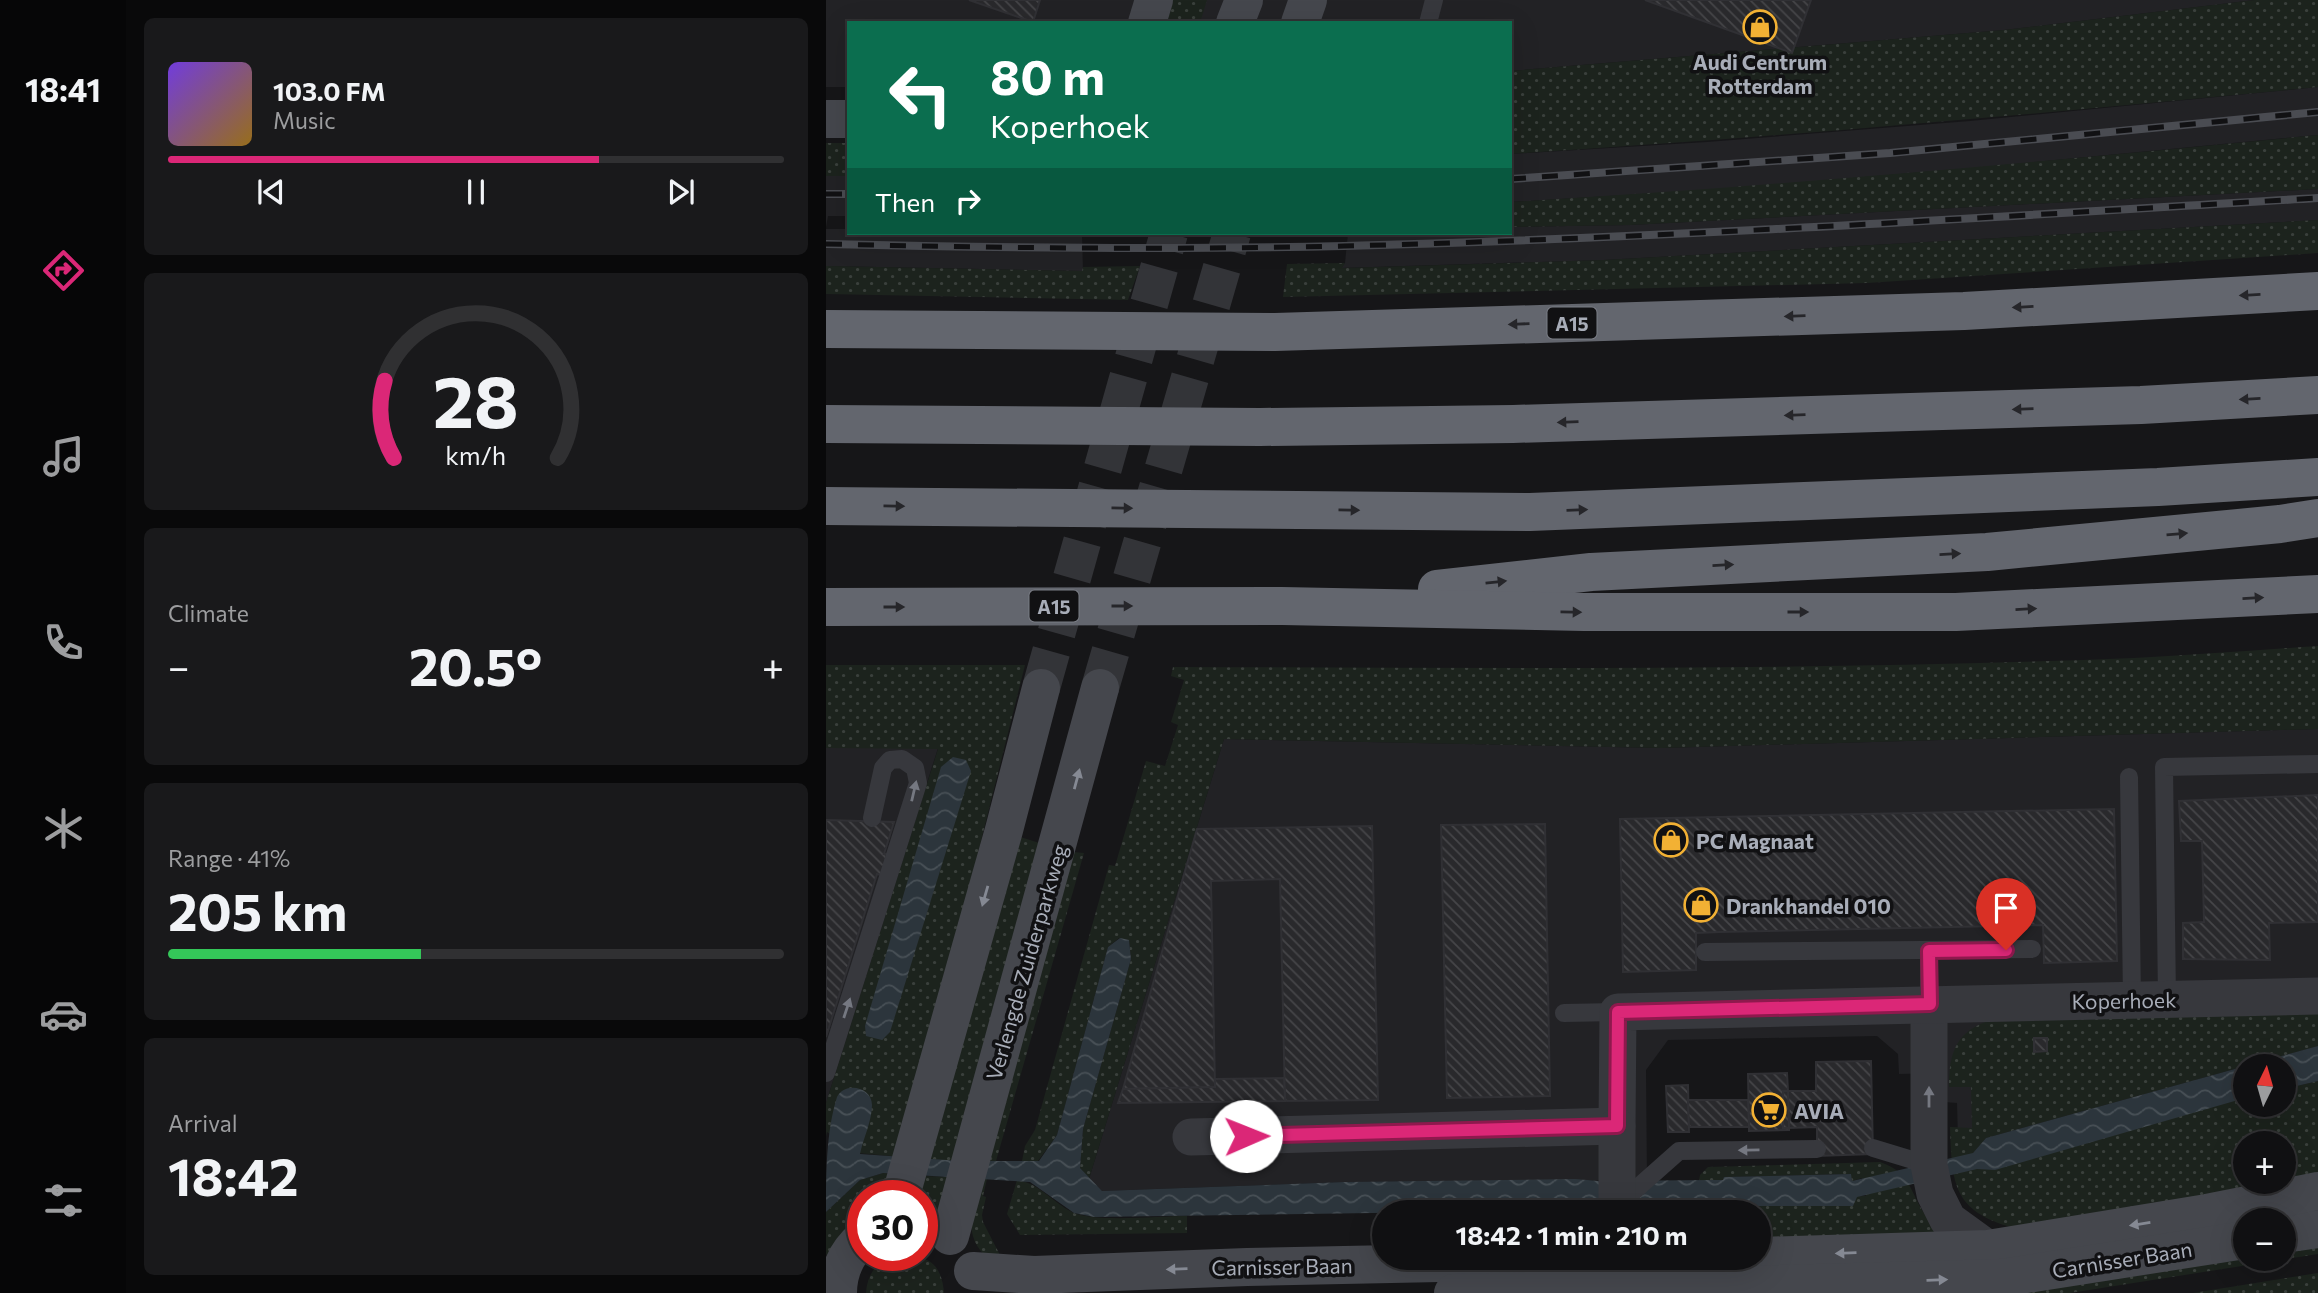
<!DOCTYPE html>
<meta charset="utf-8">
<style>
:root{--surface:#101012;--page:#19191b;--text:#f1f3f6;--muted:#9c9d9f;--line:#303032;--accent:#db2777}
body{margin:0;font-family:Commissioner,sans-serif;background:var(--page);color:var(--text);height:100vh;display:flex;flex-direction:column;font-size:26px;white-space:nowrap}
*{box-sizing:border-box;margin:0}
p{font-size:23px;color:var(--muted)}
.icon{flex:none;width:38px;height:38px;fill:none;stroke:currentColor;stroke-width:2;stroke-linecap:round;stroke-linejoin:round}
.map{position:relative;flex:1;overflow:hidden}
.side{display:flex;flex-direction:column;gap:18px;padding:18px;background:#09090a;width:700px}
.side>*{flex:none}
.guide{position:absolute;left:21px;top:21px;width:665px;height:214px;border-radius:0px;box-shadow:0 7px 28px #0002,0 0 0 2px var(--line);background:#0b6e4f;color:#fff;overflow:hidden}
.needle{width:46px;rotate:5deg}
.controls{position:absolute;left:1407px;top:1054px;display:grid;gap:14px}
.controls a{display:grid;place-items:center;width:63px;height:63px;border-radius:50%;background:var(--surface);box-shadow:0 7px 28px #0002,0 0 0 2px var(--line);font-size:35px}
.speed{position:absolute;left:21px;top:1180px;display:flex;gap:14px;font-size:35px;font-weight:700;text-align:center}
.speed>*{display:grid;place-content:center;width:91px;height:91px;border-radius:50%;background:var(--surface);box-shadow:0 7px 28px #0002,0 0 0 2px var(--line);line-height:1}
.speed .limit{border:10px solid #d22;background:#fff;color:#111}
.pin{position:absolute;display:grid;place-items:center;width:60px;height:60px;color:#fff;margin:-72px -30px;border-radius:50% 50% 50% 0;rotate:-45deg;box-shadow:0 0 7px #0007}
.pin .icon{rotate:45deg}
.me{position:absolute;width:77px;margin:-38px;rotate:89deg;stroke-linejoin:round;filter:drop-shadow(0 0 5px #0008)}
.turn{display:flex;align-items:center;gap:24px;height:147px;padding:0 28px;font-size:32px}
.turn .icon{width:91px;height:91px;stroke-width:2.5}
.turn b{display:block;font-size:49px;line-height:60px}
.then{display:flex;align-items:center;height:66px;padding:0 28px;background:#0003;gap:14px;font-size:26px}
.big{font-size:52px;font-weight:700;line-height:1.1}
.side .widget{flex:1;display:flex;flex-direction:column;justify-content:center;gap:10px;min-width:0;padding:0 24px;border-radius:10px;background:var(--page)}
.side .dial{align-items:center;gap:0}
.dial svg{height:182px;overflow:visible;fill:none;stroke:var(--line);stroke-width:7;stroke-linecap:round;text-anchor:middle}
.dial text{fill:var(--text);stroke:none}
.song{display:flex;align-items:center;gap:21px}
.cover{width:84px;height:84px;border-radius:10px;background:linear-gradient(135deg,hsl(260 70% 55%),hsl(40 70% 35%))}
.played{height:7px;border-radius:4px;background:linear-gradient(90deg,var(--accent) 70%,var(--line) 70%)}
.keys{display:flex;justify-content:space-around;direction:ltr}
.heat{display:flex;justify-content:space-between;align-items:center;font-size:38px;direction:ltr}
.charge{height:10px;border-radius:5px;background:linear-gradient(90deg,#34c759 41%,var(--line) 0)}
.trip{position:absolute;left:546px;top:1200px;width:399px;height:70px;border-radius:35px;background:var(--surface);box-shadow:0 7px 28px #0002,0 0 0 2px var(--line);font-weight:700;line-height:70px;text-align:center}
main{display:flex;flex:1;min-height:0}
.tabs{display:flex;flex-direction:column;width:126px;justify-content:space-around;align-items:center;background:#060607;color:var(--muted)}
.tabs .icon{width:49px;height:49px}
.tabs .current{color:var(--accent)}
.tabs b{font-size:32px;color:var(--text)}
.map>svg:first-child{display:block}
</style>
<main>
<nav class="tabs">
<b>18:41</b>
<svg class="icon current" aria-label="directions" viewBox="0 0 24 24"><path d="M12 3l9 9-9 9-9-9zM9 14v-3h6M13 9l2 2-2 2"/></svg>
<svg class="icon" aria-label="music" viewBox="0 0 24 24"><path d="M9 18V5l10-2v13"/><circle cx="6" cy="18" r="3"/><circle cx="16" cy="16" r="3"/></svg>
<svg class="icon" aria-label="phone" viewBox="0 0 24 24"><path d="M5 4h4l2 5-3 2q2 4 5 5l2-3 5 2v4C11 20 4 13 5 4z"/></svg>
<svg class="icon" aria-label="climate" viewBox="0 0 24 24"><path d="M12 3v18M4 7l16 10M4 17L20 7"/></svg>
<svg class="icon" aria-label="car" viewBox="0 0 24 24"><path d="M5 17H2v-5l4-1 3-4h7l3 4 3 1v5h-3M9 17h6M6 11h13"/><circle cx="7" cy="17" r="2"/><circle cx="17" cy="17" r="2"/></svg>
<svg class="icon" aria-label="filters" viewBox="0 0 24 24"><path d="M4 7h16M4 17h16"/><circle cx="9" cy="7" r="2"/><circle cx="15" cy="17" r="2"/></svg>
</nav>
<section class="side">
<div class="widget">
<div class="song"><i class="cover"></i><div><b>103.0 FM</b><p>Music</p></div></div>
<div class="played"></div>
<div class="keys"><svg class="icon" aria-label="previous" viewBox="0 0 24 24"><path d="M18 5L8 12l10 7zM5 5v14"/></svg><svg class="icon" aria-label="pause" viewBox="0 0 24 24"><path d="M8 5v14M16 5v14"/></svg><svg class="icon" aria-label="next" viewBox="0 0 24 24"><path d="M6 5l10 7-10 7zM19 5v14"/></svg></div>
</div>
<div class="widget dial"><svg viewBox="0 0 100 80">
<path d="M14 69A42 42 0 1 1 86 69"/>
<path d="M14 69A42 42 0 0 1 10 35" stroke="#db2777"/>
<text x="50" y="56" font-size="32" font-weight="700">28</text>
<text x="50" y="72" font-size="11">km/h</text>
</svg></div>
<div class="widget"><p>Climate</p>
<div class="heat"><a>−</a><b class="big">20.5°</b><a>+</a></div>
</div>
<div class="widget"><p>Range · 41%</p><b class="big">205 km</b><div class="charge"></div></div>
<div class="widget"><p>Arrival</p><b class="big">18:42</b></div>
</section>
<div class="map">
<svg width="1492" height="1293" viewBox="0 0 1492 1293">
<defs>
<pattern id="grass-dots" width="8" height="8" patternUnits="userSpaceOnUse" patternTransform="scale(1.75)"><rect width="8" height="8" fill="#1c231d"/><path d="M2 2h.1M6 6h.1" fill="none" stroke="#3a403c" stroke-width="1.8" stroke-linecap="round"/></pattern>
<pattern id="water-waves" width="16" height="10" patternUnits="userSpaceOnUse" patternTransform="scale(1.75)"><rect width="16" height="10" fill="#2c353c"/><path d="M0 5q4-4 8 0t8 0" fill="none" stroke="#485056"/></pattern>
<pattern id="building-back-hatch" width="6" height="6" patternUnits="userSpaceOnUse" patternTransform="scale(1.75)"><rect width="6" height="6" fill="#29292c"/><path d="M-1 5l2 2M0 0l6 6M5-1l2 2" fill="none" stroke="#454548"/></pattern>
</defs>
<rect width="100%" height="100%" fill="#161618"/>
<g fill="#222225">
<path d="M0,0H1429L1178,30L684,71V23H23V87H0Z"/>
<path d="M1492,87V135L1147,168L881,190L684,202V154L881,142L1144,121Z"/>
<path d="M0,176H23V216H2L0,227Z"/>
<path d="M1492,189V220L778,260L515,268L519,263L522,233H684V227L804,225Z"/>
<path d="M0,229H23V233H256L257,271L0,266Z"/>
<path d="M1492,729V1046L1132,1141L1131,1103L1118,1102L1117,1073L1073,1074L1072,1054L1051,1036L842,1040L820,1070L821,1180L518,1182L276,1191L263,1179L398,739L836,748Z"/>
<path d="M0,748H112L0,1103Z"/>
</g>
<g fill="url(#grass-dots)" fill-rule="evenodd">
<path d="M345,0H381L374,23H339Z"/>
<path d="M1429,0H1492V87C1223,113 954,137 684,154V71L1178,30Z"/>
<path d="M1492,135V189L804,225L684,227V202C954,186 1223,161 1492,135Z"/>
<rect x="0" y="143" width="23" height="33"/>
<path d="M1492,220V253L1041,283L457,297L461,264L519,263L516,268L778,260Z"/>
<path d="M0,266L256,271L257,267L314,266L302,300L0,294Z"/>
<path d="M1492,646V729L836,748L398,739L263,1179L254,1168L257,1129L305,959L303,940L293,938L282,947L231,1135L212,1161H196L199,1146L209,1130L283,865L289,866L320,761L339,766L352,725L345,722L358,680L345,676L347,667C668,668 988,671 1308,658C1370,655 1431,650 1492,646Z"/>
<path d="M0,665H199L76,1157L32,1153L1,1132L0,1136V1103L112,749L0,748Z"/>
<path d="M191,836L220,845L135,1161L96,1159Z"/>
<path d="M247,852L258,853L170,1161H160Z"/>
<path d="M1492,1012V1046L1160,1138L1147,1153L1419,1098V1104H1458V1089L1492,1081V1183L1188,1228C1126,1211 1126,1183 1124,1127L1146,1128L1145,1087H1123C1123,1050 1131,1030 1168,1019ZM1419,1143H1458V1181H1419Z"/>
<path d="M1054,1162C1086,1173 1083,1192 1100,1216C1106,1225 1116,1232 1123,1240L933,1251V1213H814L826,1198L871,1192L874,1175L882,1167ZM1024,1174L1026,1181L1036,1178L1040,1196L886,1198V1181L898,1180L899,1177Z"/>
<path d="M57,1173L69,1174L64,1195H37V1224L0,1255V1212L34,1180Z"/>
<path d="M95,1176L126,1177L120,1213L96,1209V1195H87Z"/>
<path d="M155,1179H161L157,1196L160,1197L156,1215L157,1222L176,1259L164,1260C134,1235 148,1211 155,1179Z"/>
<path d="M191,1180C213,1183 226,1202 246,1212C268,1223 333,1216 361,1216V1233L194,1235L181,1214Z"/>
<path d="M1492,1236V1254L1244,1293H997L1419,1258H1458V1241Z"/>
<path d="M67,1255C97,1255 115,1258 118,1293H40C41,1275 50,1262 67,1255Z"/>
<path d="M1492,1273V1293H1367Z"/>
</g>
<g fill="url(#water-waves)">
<path d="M127,757L140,760L145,771L64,1032L56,1040L40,1036L39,1026L115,767Z"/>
<path d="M294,938L303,940L305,959L257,1129L254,1168L276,1191L518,1182L749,1179L773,1181L886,1180H897L898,1177L1025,1174L1026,1181L1147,1153L1160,1138L1492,1046V1081L1458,1089V1066H1419V1098L1169,1170L1151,1169L1031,1197L1027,1206H904L899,1204L898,1198H886L762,1201L755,1210L268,1217L248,1213L204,1182L57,1173L34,1180L0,1212C0,1175 0,1132 11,1097C19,1081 46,1087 46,1105C46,1121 37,1139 34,1154L135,1161H213L231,1135L282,947Z"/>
</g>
<g fill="url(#building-back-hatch)" stroke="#303034" stroke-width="2">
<path d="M143,0H214L207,22Z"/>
<path d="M819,0H985L966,53Z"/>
<path d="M1492,795V922L1443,923L1444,960L1357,959V923L1378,922L1376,841H1355L1353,801Z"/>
<path d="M1288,809L1291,961L1218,963L1217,925L894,932L870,933V970L797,972L794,819Z"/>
<path d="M0,820L68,822L58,854H61L55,875L51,874L0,1037Z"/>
<path d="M719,824L724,1096L621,1098L615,825Z"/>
<path d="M546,826L552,1100L459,1101L454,879L385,881L389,1087L297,1089L371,829Z"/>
<path d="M1208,1038H1221V1051L1208,1052Z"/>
<path d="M1045,1061L1047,1154L991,1156V1127L963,1128L962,1091H990V1062Z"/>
<path d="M961,1073L962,1091H957V1128H963V1130L923,1131L922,1074Z"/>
<path d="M458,1078L459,1101L292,1103L297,1089L389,1087V1079Z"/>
<path d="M862,1085L863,1132H842L840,1086Z"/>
<path d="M957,1091H962L963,1128H957Z"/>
<path d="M862,1100H922L923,1127H863Z"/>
</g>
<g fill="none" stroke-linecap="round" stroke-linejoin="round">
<g stroke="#333438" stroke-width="38" stroke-dasharray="38 19" stroke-linecap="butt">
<path d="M215,688L343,233"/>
<path d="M274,688L406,233"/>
</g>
<g stroke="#37383d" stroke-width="18">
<path d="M602,23L608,0"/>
<path d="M1303,777L1306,1000"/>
<path d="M1103,951V1004"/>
<path d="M879,952L1206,949"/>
<path d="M1341,999L1338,767L1492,764"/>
<path d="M738,1013L792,1012"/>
<path d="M0,1073L92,783L89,768L76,759L64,760L57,768L46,818"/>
<path d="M1047,1148L1103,1165"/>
<path d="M791,1206L853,1151L991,1149"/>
</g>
<g stroke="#37383d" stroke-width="37">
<path d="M1103,1004V1165L1109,1194L1122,1220L1162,1249"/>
<path d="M365,1137L791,1126L792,1012L1492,996"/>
<path d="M789,1213L791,1206V1126"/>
</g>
<g stroke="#45474d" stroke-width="38">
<path d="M321,23L328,0"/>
<path d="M409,23L418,0"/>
<path d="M474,23L482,0"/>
<path d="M0,119H23"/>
<path d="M75,1195L178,830L215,688"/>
<path d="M1458,1234L1492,1229"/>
<path d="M124,1236L274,688"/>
<path d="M933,1256L1162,1249L1381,1213L1492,1191"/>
<path d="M147,1271L208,1275L421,1267L849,1258"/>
<path d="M12,1293C12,1271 20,1253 37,1238"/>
<path d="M627,1293L1175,1278L1419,1240"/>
</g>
<g stroke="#63666e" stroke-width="38">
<path d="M0,329L449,332L1138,311L1492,291"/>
<path d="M0,424L434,427L687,424L1315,405L1492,395"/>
<path d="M0,506L704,512L1332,487L1492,477"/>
<path d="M611,589L765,572L1161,552L1454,524L1492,518"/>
<path d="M0,607L456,606L758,612H1130L1492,594"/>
</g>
<defs>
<g id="rail">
<path d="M684,179L1064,153L1492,112"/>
<path d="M0,194H23"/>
<path d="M0,244C172,248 345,250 518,246C843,238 1167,217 1492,198"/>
</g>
</defs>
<use href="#rail" stroke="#4a4c52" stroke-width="8"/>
<use href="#rail" stroke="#111113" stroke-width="5" stroke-dasharray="16" stroke-linecap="butt"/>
</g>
<defs><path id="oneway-solid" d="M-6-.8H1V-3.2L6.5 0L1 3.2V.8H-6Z" transform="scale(1.75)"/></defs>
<g fill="#26262a">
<use href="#oneway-solid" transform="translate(1424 295) rotate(177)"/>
<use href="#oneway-solid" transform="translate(1197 307) rotate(177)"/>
<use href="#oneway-solid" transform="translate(969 316) rotate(178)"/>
<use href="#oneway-solid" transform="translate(693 324) rotate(178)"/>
<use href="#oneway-solid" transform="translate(1424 399) rotate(177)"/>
<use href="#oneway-solid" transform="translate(1197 409) rotate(178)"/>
<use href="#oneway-solid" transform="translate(969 415) rotate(178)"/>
<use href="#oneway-solid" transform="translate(742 422) rotate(178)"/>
<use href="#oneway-solid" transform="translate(68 506) rotate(1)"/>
<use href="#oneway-solid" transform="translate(296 508) rotate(1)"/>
<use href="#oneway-solid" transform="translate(523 510) rotate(1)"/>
<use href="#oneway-solid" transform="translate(751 510) rotate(-2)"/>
<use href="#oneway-solid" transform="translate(1351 534) rotate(-5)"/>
<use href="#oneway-solid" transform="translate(1124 554) rotate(-3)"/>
<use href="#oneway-solid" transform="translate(897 565) rotate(-3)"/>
<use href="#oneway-solid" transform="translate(670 582) rotate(-6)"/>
<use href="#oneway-solid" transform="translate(1427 598) rotate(-3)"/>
<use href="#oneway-solid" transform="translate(296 606)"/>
<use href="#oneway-solid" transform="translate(68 607)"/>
<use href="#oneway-solid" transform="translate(1200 609) rotate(-3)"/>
<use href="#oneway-solid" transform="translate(745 612) rotate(1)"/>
<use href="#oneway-solid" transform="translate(972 612)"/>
</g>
<g fill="#858993">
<use href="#oneway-solid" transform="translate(251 779) rotate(-75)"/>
<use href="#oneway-solid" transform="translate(159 896) rotate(106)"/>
<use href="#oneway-solid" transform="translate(1314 1224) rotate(171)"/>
<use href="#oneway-solid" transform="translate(1020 1253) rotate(178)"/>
<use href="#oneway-solid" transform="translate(351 1269) rotate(178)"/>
<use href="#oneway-solid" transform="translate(1111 1280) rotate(-2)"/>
</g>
<g fill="#757881">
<use href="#oneway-solid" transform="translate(88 791) rotate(-77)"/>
<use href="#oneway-solid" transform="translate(21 1008) rotate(-72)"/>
<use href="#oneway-solid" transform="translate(1103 1097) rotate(-90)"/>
<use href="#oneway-solid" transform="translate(923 1150) rotate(179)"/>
</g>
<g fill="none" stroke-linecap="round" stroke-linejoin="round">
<defs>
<path id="route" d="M420,1136L791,1126L792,1012L1104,1004L1103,951L1180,950"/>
</defs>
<use href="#route" stroke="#8e194d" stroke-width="18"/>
<use href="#route" stroke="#db2777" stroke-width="12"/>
</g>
<defs>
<symbol id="shop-ring" viewBox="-11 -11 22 22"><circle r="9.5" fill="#111113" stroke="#f2b134" stroke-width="1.5"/><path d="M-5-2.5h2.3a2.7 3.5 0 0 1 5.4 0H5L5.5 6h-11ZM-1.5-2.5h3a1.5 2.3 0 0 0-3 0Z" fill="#f2b134"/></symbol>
<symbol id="supermarket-ring" viewBox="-11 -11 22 22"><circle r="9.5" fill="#111113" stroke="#f2b134" stroke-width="1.5"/><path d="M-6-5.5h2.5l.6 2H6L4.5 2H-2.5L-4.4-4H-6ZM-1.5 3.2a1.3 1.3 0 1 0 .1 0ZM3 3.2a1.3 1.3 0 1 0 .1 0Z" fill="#f2b134"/></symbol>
</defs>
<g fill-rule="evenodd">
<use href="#shop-ring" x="915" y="8" width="38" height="38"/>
<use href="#shop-ring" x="826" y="821" width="38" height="38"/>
<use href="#shop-ring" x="856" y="886" width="38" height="38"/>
<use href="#supermarket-ring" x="924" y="1091" width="38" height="38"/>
</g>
<g text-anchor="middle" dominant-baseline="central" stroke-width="7" stroke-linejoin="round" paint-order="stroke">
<g fill="#111113" stroke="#7b7e86" stroke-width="2">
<rect x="721.5" y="307.5" width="49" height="31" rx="5"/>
<rect x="203.5" y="590.5" width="49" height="31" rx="5"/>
</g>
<g font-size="19" font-weight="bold" fill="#a8adb8">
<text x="746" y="323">A15</text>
<text x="228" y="606">A15</text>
</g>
<g font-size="21" font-weight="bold" fill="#a8adb8" stroke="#111113" text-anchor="start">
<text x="934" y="61" text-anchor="middle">Audi Centrum<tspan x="934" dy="24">Rotterdam</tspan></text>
<text x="870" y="840">PC Magnaat</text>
<text x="900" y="905">Drankhandel 010</text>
<text x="968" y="1110">AVIA</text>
</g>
<g font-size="21" fill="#a8adb8" stroke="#111113">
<text transform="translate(200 962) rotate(-74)">Verlengde Zuiderparkweg</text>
<text transform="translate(1298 1000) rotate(-1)">Koperhoek</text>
<text transform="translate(1296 1259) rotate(-9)">Carnisser Baan</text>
<text transform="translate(456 1266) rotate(-1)">Carnisser Baan</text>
</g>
</g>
</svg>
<div class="controls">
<a><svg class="needle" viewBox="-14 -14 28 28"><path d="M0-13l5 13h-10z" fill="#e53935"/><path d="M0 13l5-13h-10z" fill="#9c9d9f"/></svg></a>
<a>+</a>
<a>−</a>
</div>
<div class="speed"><div class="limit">30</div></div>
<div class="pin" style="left:1180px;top:950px;background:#d93025"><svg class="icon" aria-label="arrive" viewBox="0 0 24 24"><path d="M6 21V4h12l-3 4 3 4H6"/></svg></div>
<svg class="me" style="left:420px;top:1136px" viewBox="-20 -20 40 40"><circle r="19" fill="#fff"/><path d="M0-13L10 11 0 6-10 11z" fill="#db2777"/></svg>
<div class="trip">18:42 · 1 min · 210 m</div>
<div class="guide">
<div class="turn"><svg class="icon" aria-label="left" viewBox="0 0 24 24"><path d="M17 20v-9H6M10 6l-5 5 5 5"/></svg><div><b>80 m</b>Koperhoek</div></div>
<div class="then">Then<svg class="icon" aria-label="right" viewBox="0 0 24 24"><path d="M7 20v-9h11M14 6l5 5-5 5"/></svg></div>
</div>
</div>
</main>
